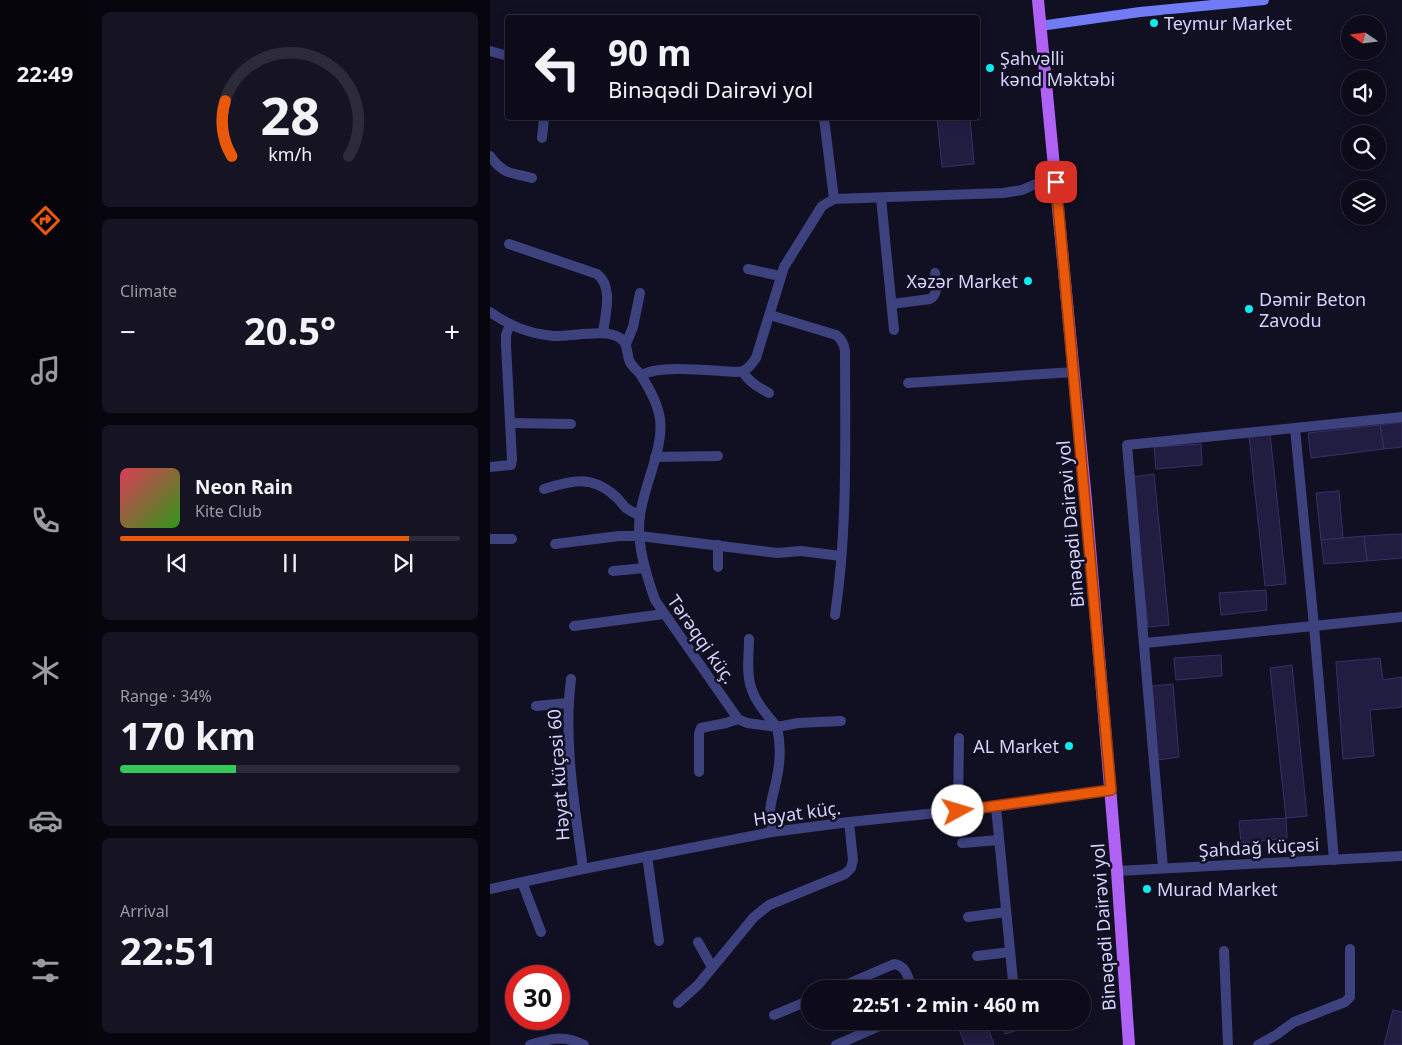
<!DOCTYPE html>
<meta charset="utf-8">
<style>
:root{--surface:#0d0b1a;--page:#161423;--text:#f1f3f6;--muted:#9a9ba2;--line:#2d2b39;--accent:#ea580c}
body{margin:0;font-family:"Noto Sans",sans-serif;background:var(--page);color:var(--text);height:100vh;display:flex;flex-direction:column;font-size:19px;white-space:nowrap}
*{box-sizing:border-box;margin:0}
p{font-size:16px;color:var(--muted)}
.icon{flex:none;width:28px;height:28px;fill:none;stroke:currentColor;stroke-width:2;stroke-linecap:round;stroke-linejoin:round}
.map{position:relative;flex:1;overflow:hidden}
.side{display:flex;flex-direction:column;gap:12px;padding:12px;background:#07060e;width:400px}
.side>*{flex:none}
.hud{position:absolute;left:15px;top:15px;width:475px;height:105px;border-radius:5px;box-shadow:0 2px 12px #0003,0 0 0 1px var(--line);background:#0d0b1a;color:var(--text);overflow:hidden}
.needle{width:32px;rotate:284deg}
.controls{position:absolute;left:851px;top:15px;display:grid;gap:10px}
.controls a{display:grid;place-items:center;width:45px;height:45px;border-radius:50%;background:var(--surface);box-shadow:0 2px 12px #0003,0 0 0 1px var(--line);font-size:25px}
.speed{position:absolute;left:15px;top:965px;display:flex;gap:10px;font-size:25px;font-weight:700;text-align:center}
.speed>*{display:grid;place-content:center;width:65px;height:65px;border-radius:50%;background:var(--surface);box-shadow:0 2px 12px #0003,0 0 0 1px var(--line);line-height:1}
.speed .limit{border:8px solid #d22;background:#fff;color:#111}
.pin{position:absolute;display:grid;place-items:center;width:42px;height:42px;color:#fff;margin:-21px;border-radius:10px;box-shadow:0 2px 8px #0006}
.me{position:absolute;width:55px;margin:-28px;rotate:84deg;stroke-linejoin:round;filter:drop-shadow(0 0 4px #0008)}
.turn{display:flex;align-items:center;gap:18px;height:105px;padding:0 20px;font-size:22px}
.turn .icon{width:65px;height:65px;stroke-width:2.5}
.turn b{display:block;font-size:35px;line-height:42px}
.big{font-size:38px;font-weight:700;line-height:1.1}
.side .tile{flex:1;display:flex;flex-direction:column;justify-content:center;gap:8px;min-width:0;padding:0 18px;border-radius:8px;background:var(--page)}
.side .dial{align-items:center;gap:0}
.dial svg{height:130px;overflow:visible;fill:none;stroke:var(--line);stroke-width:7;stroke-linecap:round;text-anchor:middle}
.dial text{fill:var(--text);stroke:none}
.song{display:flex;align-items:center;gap:15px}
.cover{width:60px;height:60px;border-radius:8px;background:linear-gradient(135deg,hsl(350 70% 55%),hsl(110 70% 35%))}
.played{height:5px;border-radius:2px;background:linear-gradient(90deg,var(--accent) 85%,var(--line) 85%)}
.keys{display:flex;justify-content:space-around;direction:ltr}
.heat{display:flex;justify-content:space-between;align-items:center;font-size:28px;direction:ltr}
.charge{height:8px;border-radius:4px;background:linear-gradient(90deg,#34c759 34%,var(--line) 0)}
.trip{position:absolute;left:311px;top:980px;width:290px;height:50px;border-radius:25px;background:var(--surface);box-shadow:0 2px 12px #0003,0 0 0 1px var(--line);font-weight:700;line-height:50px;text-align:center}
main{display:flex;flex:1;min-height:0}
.tabs{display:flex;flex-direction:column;width:90px;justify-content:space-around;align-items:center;background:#05040a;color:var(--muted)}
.tabs .icon{width:35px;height:35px}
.tabs .current{color:var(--accent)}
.tabs b{font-size:22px;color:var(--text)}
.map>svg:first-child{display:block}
</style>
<main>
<nav class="tabs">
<b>22:49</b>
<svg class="icon current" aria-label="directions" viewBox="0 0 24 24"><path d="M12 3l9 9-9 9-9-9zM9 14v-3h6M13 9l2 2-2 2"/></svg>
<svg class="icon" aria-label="music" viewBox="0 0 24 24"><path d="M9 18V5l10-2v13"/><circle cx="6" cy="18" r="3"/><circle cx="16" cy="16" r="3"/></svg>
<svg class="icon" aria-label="phone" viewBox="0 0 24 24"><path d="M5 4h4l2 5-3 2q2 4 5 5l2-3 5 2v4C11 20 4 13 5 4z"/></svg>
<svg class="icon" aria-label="climate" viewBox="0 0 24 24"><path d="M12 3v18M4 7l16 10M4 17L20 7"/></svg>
<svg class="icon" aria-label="car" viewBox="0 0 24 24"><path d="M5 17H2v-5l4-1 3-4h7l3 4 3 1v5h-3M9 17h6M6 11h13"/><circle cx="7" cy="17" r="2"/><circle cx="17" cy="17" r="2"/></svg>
<svg class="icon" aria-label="filters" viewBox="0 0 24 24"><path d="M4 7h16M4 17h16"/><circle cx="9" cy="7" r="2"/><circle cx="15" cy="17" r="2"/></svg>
</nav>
<section class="side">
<div class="tile dial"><svg viewBox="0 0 100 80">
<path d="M14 69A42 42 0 1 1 86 69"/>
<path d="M14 69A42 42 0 0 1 10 35" stroke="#ea580c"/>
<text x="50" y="56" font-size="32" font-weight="700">28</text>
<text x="50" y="72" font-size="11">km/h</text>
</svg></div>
<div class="tile"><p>Climate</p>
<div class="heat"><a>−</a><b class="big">20.5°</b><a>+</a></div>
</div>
<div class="tile">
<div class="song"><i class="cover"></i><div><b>Neon Rain</b><p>Kite Club</p></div></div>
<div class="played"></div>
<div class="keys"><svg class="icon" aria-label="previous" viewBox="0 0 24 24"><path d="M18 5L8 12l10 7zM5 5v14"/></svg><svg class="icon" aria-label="pause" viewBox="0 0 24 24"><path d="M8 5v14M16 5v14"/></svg><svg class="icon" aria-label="next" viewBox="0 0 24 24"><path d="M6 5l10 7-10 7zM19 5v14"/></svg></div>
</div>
<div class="tile"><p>Range · 34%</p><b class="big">170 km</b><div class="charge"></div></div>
<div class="tile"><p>Arrival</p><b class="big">22:51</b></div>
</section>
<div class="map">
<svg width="912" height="1045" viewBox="0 0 912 1045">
<rect width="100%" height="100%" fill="#110f22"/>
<g fill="#201d41" stroke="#36306c">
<path d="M447,118H480L484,164L452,167Z"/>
<path d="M912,422V447L894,449L890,425Z"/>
<path d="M890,425L894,449L821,458L818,433Z"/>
<path d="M780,433L796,584L775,586L759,436Z"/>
<path d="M711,444L712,465L666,469L664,447Z"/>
<path d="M664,474L679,625L658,627L642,477Z"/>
<path d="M849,491L853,538L831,540L826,493Z"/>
<path d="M912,534V558L877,561L874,536Z"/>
<path d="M874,536L877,561L834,564L831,540Z"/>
<path d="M776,590L777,610L731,615L729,593Z"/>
<path d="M731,655L732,676L686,680L684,658Z"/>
<path d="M890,658L893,680L912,677V707L880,710L884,756L853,759L846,662Z"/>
<path d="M802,665L817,816L796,818L780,668Z"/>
<path d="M683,684L689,757L668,760L662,686Z"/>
<path d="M796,818L797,838L751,843L749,821Z"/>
<path d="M903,1010L912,1012V1045H894Z"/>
<path d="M473,1021H496L504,1045H475L467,1024Z"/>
<path d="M511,1021H557L515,1034Z"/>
</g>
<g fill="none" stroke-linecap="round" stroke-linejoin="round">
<g stroke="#3d417d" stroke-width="10">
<path d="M0,51L18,56"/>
<path d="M334,118L344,199"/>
<path d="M52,138L54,118"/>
<path d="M0,156C14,175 20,172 42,178"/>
<path d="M391,198L404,330"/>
<path d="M19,244L107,274C124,287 115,315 113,333"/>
<path d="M258,269L290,276"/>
<path d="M402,304L440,299C449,294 446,282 445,273"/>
<path d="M0,312C18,325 41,334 63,336C81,337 115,328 130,338C139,344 136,354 140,362C143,368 149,371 152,377C159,388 168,405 170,419C174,448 154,485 150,515C146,543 156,574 165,600L248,719L257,723L287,727C291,744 290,765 286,782C284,792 280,802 280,813C280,819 282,826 282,832"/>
<path d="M280,315L346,335C352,339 354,344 355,351C355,439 358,528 345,615"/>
<path d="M136,344L143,327L150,293"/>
<path d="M253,372C259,382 268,387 279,393"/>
<path d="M151,375C172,364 221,371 246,372C257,372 260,366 266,358L294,267L332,206L344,199L513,193L532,190L548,183L566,181"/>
<path d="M418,383L584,372"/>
<path d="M21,423L81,424"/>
<path d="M805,428L824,626L844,860"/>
<path d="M165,457L228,456"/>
<path d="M0,467L21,465L22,460L16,345V335L20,324"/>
<path d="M54,489C82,480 102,475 125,496C129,499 132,504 136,508C140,511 145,513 150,516"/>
<path d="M0,539H22"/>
<path d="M65,544L129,536H150L287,553L311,551L351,556"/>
<path d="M228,567V545"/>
<path d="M123,571L155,568"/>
<path d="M84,626L174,614"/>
<path d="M259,639C259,654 256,673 261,687C265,702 278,716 287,727L308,723L351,721"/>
<path d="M655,643L912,617"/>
<path d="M81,679C73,742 85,806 93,869"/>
<path d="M46,706L78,703"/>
<path d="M209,772V733L211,728L236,723L248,719"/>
<path d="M506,807L523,981L521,987L514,989"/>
<path d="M468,811L469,738"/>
<path d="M472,843L509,840"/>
<path d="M157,856L169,941"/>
<path d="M673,868L637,445L912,417"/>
<path d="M627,871L912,856"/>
<path d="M32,882L51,932"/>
<path d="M0,889L93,869L282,832L359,822L506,807L621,790"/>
<path d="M478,917L516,912"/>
<path d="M208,942L222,967"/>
<path d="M734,951L738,1045"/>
<path d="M487,956L520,952"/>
<path d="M346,989L404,964C417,966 418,978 422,989"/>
<path d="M188,1003L208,985L264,917L279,905L355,874L361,868L363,860L359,822"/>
<path d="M284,1015L320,1000"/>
<path d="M40,1045C60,1038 75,1035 94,1045"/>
<path d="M346,1045L401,1021"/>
<path d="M768,1045L786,1035L804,1022L855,1002L860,997V949"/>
</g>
<path stroke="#717bf5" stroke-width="10" d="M550,26L650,12L774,0"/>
<path stroke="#af62f4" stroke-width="12" d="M548,0L596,500L627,871L639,1045"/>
</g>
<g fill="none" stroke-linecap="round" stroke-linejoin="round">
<defs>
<path id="route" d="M468,811L621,790L566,182"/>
</defs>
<use href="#route" stroke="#983908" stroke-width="12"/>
<use href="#route" stroke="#ea580c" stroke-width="9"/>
</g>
<g fill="#10ebeb" stroke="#110f22" stroke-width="2">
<circle cx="664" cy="23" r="5"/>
<circle cx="500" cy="68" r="5"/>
<circle cx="538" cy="281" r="5"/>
<circle cx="759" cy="309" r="5"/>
<circle cx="579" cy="746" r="5"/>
<circle cx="657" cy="889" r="5"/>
</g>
<g text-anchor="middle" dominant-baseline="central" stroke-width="5" stroke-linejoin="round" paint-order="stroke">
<g font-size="18" fill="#d4d3fc" stroke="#110f22" text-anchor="start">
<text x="674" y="23">Teymur Market</text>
<text x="510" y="58">Şahvəlli<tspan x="510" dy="21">kənd Məktəbi</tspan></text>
<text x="528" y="281" text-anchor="end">Xəzər Market</text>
<text x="769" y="299">Dəmir Beton<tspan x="769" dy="21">Zavodu</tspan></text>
<text x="569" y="746" text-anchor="end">AL Market</text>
<text x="667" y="889">Murad Market</text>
</g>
<g font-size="18" fill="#d4d3fc" stroke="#110f22">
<text transform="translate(580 524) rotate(-95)">Binəqədi Dairəvi yol</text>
<text transform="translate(212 639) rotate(55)">Tərəqqi küç.</text>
<text transform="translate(68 775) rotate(-94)">Həyat küçəsi 60</text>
<text transform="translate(307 813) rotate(-8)">Həyat küç.</text>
<text transform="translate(769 847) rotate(-3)">Şahdağ küçəsi</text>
<text transform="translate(613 927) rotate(-94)">Binəqədi Dairəvi yol</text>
</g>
</g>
</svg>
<div class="controls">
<a><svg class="needle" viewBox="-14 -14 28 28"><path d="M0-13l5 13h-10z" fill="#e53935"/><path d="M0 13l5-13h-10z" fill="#9a9ba2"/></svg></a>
<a><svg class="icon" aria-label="sound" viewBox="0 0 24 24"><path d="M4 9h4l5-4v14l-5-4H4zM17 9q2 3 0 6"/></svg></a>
<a><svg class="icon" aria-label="search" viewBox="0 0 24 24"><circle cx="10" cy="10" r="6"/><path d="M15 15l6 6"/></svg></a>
<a><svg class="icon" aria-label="layers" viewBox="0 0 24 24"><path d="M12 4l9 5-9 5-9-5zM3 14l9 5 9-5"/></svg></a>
</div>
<div class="speed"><div class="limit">30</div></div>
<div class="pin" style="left:566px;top:182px;background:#d93025"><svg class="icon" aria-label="arrive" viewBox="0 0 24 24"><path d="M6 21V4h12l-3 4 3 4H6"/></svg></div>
<svg class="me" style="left:468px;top:811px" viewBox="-20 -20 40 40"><circle r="19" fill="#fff"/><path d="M0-13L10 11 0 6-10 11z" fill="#ea580c"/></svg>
<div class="trip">22:51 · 2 min · 460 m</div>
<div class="hud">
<div class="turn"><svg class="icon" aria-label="left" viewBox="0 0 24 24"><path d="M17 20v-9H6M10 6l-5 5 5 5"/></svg><div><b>90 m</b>Binəqədi Dairəvi yol</div></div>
</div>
</div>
</main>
